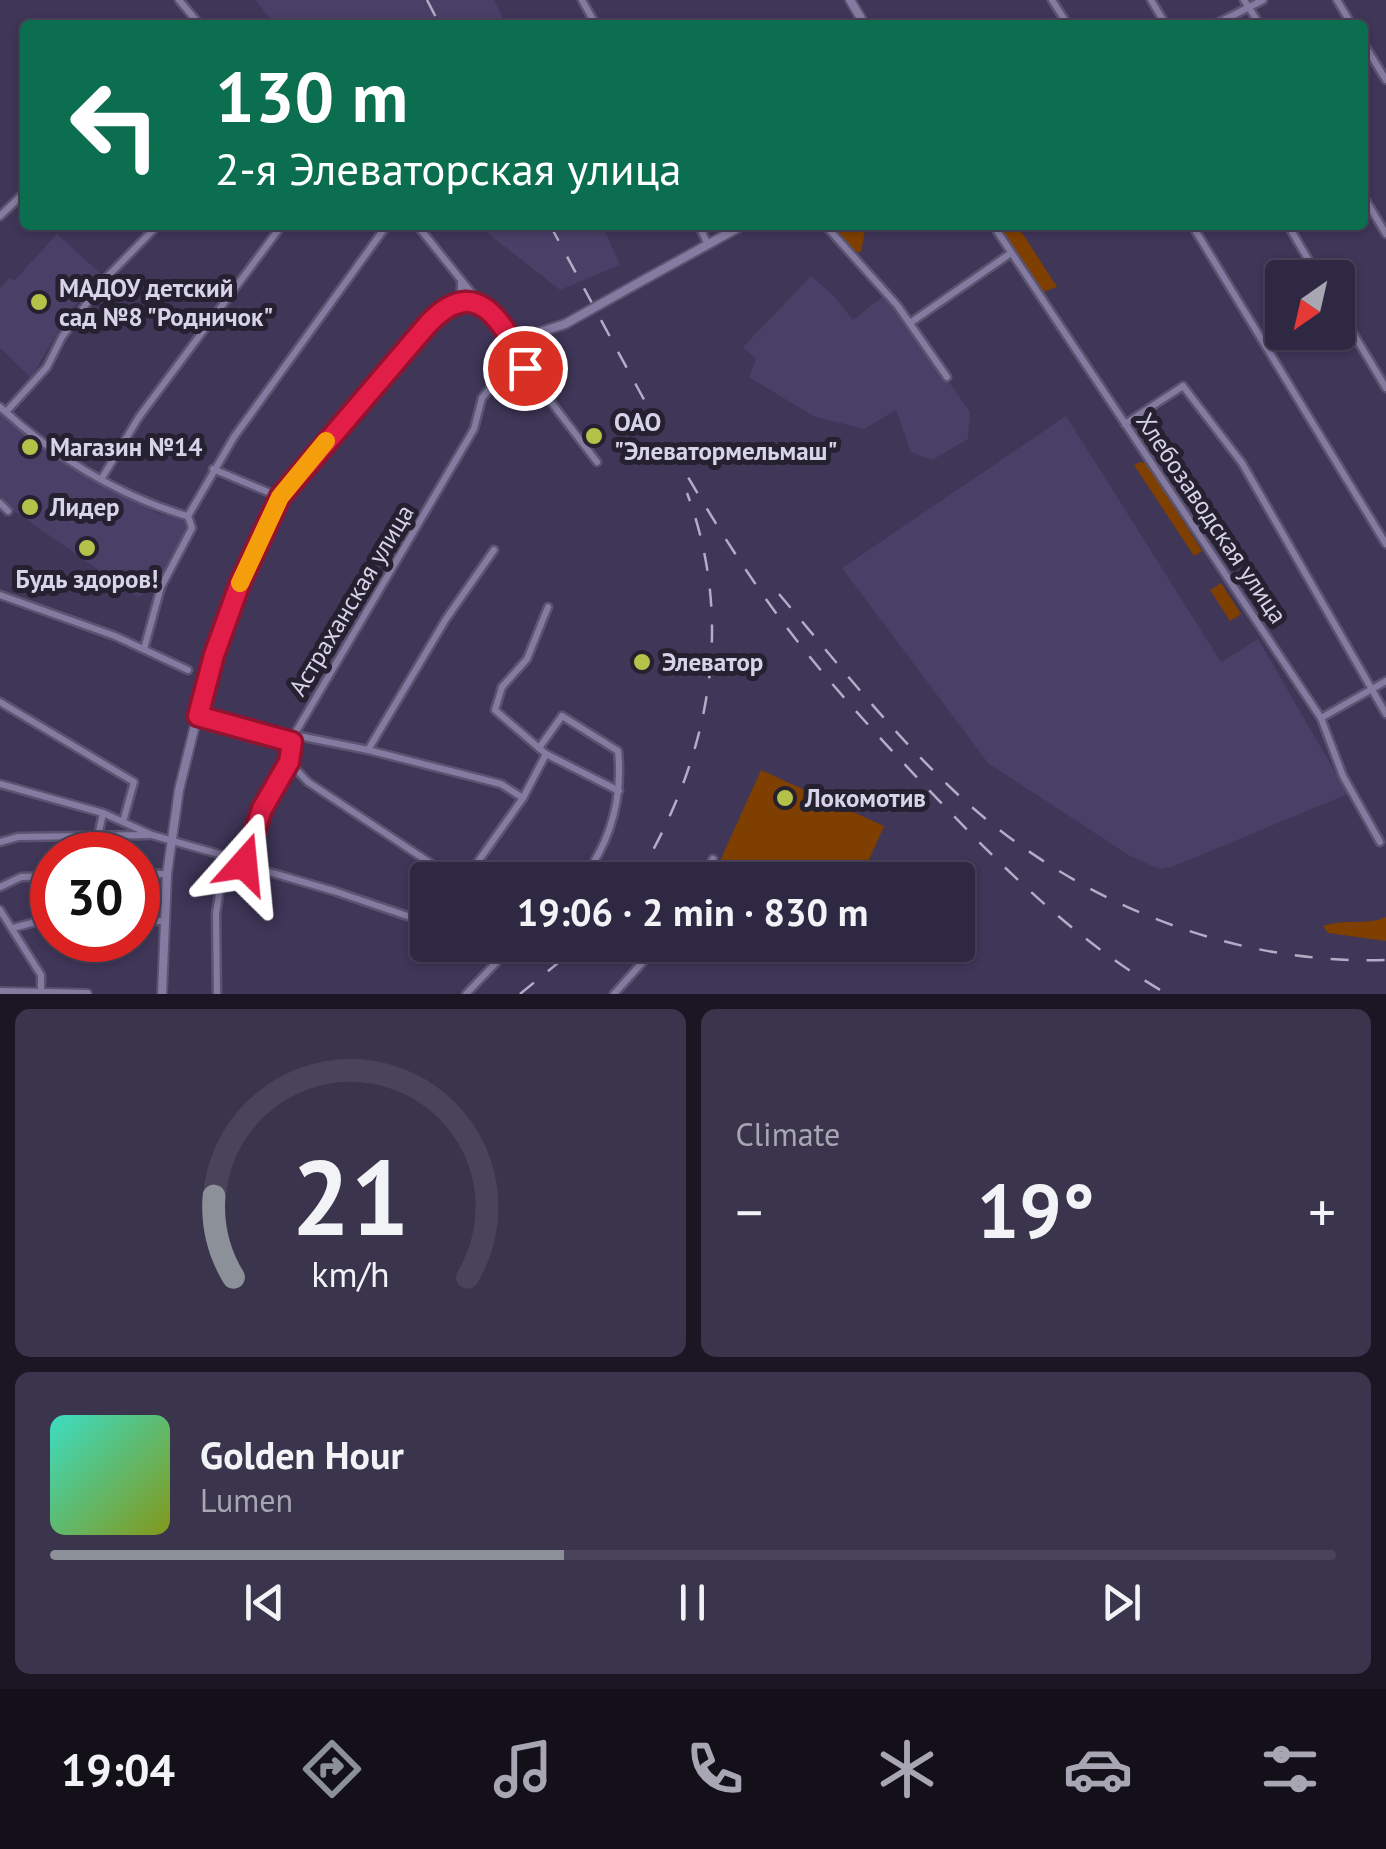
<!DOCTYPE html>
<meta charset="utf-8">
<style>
:root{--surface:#2f2842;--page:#3b344d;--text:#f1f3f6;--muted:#a7a6b2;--line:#4a445b;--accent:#8c9099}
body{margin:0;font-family:"PT Sans",sans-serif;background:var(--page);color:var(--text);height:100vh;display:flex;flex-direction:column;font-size:38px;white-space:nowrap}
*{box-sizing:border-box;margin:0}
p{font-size:32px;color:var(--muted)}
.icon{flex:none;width:55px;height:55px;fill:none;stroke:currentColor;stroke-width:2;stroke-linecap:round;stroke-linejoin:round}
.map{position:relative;height:994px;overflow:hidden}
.side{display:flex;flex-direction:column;gap:15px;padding:15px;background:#1a1624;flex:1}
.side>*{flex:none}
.guide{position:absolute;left:20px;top:20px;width:1348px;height:210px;border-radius:10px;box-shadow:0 2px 8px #0004,0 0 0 2px var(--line);background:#0b6e4f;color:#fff;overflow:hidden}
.needle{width:65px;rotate:214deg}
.buttons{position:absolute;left:1265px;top:260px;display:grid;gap:20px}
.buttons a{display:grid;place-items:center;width:90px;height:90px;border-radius:10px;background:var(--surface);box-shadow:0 2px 8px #0004,0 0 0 2px var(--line);font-size:50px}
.speed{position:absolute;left:30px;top:832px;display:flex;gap:20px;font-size:50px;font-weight:700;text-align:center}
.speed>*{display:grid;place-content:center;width:130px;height:130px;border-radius:50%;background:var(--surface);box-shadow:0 2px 8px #0004,0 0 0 2px var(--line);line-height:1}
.speed .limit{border:15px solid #d22;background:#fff;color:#111}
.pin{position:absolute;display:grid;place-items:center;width:85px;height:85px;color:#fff;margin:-42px;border:5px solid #fff;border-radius:50%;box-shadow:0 2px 10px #0007}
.me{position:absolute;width:110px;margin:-55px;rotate:18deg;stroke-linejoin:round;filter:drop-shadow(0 0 8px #0008)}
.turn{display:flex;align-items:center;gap:35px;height:210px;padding:0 30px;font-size:45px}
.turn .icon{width:130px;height:130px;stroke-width:2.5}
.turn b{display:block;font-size:70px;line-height:85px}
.big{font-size:75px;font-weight:700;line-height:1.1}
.side .widget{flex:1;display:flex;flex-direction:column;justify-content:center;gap:15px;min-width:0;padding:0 35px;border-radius:15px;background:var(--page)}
.side .dial{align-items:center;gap:0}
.dial svg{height:260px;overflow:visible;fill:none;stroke:var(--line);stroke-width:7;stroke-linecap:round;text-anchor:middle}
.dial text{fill:var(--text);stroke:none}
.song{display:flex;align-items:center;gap:30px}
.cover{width:120px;height:120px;border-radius:15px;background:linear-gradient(135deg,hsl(170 70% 55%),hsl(70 70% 35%))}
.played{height:10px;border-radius:5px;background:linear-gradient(90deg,var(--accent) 40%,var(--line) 40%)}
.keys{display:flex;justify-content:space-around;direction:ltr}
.heat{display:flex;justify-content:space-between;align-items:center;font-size:55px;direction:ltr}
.side .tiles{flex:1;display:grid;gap:15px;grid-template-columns:1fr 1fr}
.widget:last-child{grid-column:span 2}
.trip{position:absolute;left:410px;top:862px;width:565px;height:100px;border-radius:10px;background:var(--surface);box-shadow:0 2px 8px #0004,0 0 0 2px var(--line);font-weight:700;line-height:100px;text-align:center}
.tabs{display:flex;height:160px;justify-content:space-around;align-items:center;background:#13101a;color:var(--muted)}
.tabs .icon{width:70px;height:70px}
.tabs .selected{color:var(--accent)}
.tabs b{font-size:45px;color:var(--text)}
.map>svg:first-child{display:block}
</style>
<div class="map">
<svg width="1386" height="994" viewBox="0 0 1386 994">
<rect width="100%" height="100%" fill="#3f3658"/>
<g fill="#4a3f67">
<path d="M255,0H494L506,25H276Z"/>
<path d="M477,225H602L620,265L560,290Z"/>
<path d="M57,234L101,274L67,316L31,378L0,348V288L9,278L15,280Z"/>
<path d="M811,276L834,296L853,320L883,296L906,320L970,412L968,439L932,460L911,452L896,410L864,429L813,416L749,377L756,359L743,347Z"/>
<path d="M0,410L62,461L159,514L183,519L189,530L157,585L153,583L139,598L0,501Z"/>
<path d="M1066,416L1221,662L1258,639L1348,794L1172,867L1159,869L1130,856L988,763L842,568Z"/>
</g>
<g fill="#7e3f00">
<path d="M835,225H866L861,252H856L836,233Z"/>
<path d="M996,225H1017L1057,287L1043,292Z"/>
<path d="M1140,462L1146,463L1202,551L1194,556L1134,465Z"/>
<path d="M1221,583L1241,614L1230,621L1210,590Z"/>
<path d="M761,770L884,826L860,880H762L720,861Z"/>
<path d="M1386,917V941L1328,933L1323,926C1346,918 1366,926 1386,917Z"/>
</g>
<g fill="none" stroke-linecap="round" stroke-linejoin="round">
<defs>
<g id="minor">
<path d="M179,0L200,25"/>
<path d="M582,0L596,25"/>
<path d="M1052,0L1068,25"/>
<path d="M1151,0L1166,25"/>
<path d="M1244,0L1260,25"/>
<path d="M1337,0L1352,25"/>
<path d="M1214,25L1263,0"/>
<path d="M1362,41L1386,80"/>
<path d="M1362,194L1386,234"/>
<path d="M0,216L25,192"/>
<path d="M417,225L482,306"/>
<path d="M699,225L707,243"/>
<path d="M825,225L897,305L947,377"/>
<path d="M993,225L1321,718L1343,776L1380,842"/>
<path d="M1192,225L1386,544"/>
<path d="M1288,225L1319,278"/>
<path d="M453,302L461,294V280"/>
<path d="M1338,308L1386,388"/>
<path d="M910,323L1011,253"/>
<path d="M511,336L525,368L597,462"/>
<path d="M0,407C52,455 119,496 187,516"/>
<path d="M6,412L47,367L62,337L104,280L158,225"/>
<path d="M1125,424L1183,386L1242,463L1386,714"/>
<path d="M213,469L280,497"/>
<path d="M102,478L139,417L282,225"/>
<path d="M0,503L8,511"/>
<path d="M0,595L115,636L188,670"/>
<path d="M548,607L527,659L502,687L495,710L546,754L619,791"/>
<path d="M144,649L161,587L192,528L188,516L234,437L387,225"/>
<path d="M0,702L134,782L123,822"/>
<path d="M197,716L292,742"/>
<path d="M1321,718L1386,681"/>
<path d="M294,735L368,750L501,784L523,798"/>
<path d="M539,748L562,716L618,751C623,799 611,841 582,880"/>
<path d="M368,750L446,619L494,550"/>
<path d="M289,762L308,782L456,880"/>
<path d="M0,784L103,813L152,835L222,855L225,859L334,891L428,923"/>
<path d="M98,836L103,813"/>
<path d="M0,842L18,837L148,835"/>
<path d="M244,864L262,809L289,762L294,735L474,429L482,398L510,365"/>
<path d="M138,874H167"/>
<path d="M465,880L523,798L546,754"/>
<path d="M701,880L713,859"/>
<path d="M0,887L21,877L52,876"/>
<path d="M0,910L41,975V992"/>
<path d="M138,921H165"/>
<path d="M13,928L39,921H52"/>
<path d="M492,945L508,951"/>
<path d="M217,994L216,913L225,859"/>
<path d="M466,994L513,945"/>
<path d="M614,994L658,945"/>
</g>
<g id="tertiary">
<path d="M850,0L865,25"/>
<path d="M640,282L743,225"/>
<path d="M0,992L87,994"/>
<path d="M162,994L167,874L179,790L206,681L240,583L280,497L443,308C477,290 490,314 511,336L537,333L565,324"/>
</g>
</defs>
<use href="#minor" stroke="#5b5470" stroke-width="11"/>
<use href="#tertiary" stroke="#5b5470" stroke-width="12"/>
<use href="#minor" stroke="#847ba1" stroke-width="6"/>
<use href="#tertiary" stroke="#847ba1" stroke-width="8"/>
<g stroke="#b2adc5" stroke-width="2.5" stroke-dasharray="18 18" stroke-linecap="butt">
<path d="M427,0L440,25"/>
<path d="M550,225C617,348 681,477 761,592C816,671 881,740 948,810C1015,880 1083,945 1167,994"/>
<path d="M779,594C834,659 888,728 951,788C1066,898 1225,965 1386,960"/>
<path d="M636,880C708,761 737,627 687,493"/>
<path d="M520,994L580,945"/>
</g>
<defs>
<path id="tertiary-bridge" d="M565,324L640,282"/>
</defs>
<use href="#tertiary-bridge" stroke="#5b5470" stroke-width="12" stroke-linecap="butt"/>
<use href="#tertiary-bridge" stroke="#847ba1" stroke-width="8"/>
</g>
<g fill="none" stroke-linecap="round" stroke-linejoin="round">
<defs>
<path id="route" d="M244,864L262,809L289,762L292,742L198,716L214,655L240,583L280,497L428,324C477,272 504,323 525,368"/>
</defs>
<use href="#route" stroke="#92132f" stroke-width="25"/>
<use href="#route" stroke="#e11d48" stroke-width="18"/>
<path stroke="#f59e0b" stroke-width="18" d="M240,583L280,497L326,441"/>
</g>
<g fill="#b4c24a" stroke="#252130" stroke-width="4">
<circle cx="39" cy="302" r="10"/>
<circle cx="594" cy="436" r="10"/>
<circle cx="30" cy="447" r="10"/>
<circle cx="30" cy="507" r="10"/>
<circle cx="87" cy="548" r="10"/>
<circle cx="642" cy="662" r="10"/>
<circle cx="785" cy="798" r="10"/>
</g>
<g text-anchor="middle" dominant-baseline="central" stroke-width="10" stroke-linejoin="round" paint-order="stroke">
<g font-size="25" font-weight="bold" fill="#d7d3e8" stroke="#252130" text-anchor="start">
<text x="59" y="288">МАДОУ детский<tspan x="59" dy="29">сад №8 "Родничок"</tspan></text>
<text x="614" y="422">ОАО<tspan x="614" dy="29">"Элеватормельмаш"</tspan></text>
<text x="50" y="447">Магазин №14</text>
<text x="50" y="507">Лидер</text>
<text x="87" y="579" text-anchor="middle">Будь здоров!</text>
<text x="662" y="662">Элеватор</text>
<text x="805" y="798">Локомотив</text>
</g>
<g font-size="25" fill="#d7d3e8" stroke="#252130">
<text transform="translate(1212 518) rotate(56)">Хлебозаводская улица</text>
<text transform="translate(351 600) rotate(-59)">Астраханская улица</text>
</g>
</g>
</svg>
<div class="buttons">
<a><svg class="needle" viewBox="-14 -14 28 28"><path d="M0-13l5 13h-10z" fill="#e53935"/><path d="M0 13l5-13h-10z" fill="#a7a6b2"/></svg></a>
</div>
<div class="speed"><div class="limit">30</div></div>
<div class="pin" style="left:525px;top:368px;background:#d93025"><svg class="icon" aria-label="arrive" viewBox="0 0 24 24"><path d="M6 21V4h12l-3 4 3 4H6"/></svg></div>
<svg class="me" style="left:244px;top:864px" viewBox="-20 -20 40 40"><path d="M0-17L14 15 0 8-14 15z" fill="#e11d48" stroke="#fff" stroke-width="4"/></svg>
<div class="trip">19:06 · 2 min · 830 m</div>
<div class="guide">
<div class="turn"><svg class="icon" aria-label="left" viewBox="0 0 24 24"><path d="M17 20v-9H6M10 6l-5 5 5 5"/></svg><div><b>130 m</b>2-я Элеваторская улица</div></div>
</div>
</div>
<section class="side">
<div class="tiles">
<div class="widget dial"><svg viewBox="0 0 100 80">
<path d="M14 69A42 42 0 1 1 86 69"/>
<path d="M14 69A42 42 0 0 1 8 44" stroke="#8c9099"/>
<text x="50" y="56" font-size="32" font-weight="700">21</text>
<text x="50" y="72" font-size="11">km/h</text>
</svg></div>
<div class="widget"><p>Climate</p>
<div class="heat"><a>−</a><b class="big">19°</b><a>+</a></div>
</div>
<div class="widget">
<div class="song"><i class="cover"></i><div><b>Golden Hour</b><p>Lumen</p></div></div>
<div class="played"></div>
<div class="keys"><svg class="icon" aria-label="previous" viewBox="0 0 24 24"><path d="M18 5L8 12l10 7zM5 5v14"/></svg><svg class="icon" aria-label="pause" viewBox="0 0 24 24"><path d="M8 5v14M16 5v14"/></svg><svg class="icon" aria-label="next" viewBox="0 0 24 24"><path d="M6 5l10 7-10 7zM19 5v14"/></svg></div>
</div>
</div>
</section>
<nav class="tabs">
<b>19:04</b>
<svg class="icon selected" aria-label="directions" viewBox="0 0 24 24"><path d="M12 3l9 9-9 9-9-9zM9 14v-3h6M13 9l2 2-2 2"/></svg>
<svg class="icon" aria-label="music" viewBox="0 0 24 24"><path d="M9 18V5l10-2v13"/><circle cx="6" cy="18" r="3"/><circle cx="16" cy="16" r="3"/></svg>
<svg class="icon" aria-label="phone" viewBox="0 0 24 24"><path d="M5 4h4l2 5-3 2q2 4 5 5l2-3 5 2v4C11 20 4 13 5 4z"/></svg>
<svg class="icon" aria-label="climate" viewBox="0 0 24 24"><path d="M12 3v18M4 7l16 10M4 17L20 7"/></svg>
<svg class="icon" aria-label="car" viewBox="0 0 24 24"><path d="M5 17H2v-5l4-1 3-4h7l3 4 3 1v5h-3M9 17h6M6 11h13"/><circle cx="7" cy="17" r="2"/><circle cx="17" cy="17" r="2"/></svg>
<svg class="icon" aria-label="filters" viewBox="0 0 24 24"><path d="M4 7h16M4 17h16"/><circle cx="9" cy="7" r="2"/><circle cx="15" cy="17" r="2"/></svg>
</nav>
